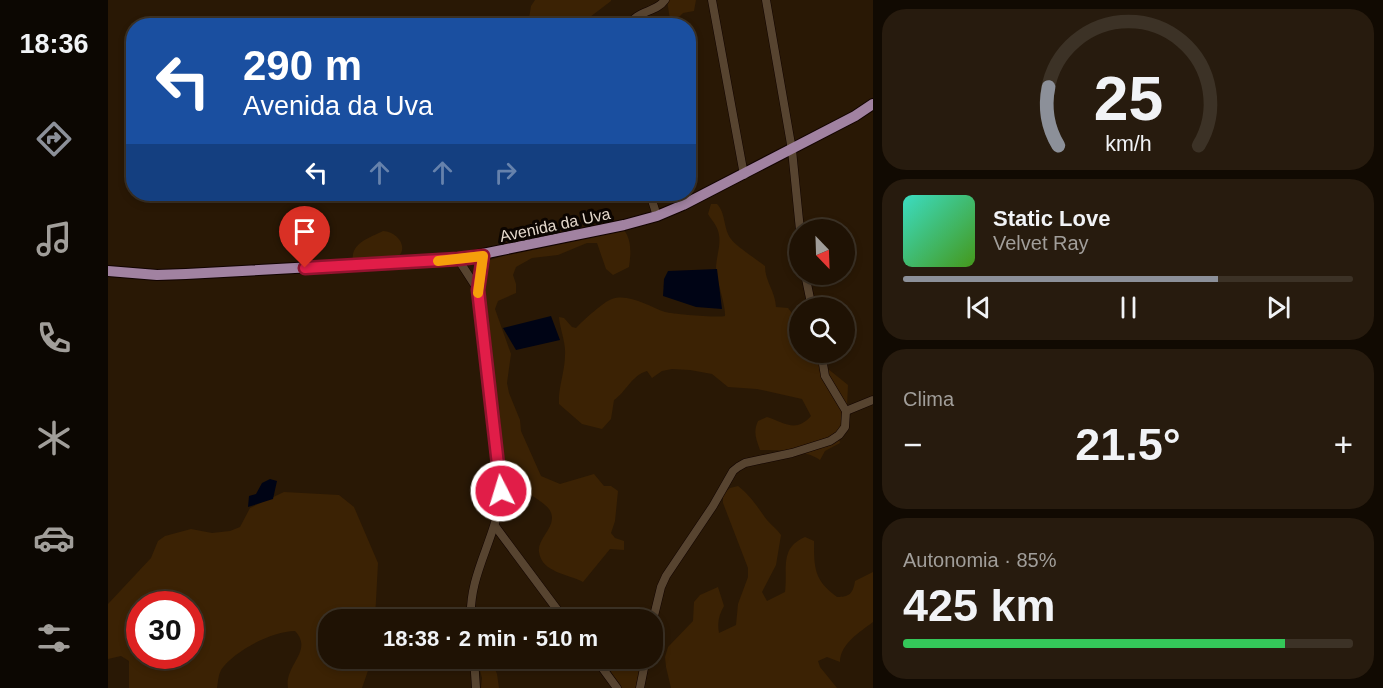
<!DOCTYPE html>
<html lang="pt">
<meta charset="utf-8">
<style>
:root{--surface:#1f1204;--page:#271b0e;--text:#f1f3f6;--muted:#a19e9a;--line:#3c3226;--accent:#8c9099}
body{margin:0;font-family:Helvetica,sans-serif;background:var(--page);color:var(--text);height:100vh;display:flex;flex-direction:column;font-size:22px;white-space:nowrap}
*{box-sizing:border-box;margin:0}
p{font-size:20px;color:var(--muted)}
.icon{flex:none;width:33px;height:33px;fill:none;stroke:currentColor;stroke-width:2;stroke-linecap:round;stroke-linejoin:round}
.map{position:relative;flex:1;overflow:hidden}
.panel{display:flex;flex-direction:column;gap:9px;padding:9px;background:#110a02;width:510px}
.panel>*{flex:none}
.guide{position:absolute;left:18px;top:18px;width:570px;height:183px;border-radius:24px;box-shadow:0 3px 9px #0003,0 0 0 2px var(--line);background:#1a4fa0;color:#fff;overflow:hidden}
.needle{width:39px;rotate:157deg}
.fabs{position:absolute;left:681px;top:219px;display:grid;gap:12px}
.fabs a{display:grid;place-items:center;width:66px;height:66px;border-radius:50%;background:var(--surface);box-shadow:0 3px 9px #0003,0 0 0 2px var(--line);font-size:30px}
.speed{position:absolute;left:18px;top:591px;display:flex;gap:12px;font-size:30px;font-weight:700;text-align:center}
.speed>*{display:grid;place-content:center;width:78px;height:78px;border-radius:50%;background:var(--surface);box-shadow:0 3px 9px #0003,0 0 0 2px var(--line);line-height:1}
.speed .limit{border:9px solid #d22;background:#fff;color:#111}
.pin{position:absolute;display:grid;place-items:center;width:51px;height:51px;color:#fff;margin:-62px -26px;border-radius:50% 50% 50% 0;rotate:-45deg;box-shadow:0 0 6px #0007}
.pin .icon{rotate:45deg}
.me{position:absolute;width:66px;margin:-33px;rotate:355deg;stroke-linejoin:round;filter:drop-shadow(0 0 4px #0008)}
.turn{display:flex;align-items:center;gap:21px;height:126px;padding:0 18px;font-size:27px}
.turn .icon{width:78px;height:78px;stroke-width:2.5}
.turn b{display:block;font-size:42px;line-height:51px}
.lanes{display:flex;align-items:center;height:57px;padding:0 18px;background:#0003;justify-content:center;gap:30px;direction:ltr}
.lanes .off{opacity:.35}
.big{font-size:45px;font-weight:600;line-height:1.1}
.panel .tile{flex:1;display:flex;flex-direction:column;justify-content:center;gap:9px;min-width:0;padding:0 21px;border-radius:24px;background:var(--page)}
.panel .dial{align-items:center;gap:0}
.dial svg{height:156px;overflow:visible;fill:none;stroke:var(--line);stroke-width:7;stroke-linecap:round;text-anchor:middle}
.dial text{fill:var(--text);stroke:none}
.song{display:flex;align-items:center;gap:18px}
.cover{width:72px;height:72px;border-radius:9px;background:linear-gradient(135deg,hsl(170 70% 55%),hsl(100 70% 35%))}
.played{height:6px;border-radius:3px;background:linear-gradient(90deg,var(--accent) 70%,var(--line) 70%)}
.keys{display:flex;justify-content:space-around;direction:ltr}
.heat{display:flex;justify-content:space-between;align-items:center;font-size:33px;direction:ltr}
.charge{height:9px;border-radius:4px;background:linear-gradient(90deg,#34c759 85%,var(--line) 0)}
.trip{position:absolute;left:210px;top:609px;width:345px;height:60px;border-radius:24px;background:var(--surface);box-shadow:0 3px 9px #0003,0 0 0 2px var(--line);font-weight:600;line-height:60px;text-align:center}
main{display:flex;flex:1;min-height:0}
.menu{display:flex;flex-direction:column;width:108px;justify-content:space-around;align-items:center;background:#0c0702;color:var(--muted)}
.menu .icon{width:42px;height:42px}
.menu .current{color:var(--accent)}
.menu b{font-size:27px;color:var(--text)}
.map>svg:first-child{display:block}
</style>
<main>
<nav class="menu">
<b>18:36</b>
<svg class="icon current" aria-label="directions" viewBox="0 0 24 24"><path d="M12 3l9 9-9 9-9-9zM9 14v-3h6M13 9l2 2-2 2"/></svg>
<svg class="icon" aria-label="music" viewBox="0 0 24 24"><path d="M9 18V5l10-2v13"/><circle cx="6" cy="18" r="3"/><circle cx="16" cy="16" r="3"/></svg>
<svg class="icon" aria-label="phone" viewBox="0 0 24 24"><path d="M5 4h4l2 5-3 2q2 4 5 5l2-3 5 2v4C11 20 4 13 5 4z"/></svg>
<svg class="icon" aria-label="climate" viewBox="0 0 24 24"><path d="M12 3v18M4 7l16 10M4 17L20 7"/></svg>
<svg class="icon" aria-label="car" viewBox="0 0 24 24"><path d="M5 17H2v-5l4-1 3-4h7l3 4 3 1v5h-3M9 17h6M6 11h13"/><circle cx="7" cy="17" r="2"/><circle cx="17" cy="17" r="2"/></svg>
<svg class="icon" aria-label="filters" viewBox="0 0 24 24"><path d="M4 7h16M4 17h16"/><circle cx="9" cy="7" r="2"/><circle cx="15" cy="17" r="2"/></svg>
</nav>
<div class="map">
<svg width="765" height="688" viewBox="0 0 765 688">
<rect width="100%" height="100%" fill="#291805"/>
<g fill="#3b2204" fill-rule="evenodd">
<path d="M427,0H503V1L478,20L476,25H420L423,6Z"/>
<path d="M559,0H588L586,11L575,13L565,23L562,20Z"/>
<path d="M603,204H609C618,213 615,228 623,239C629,247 648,259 657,266C657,282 667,290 668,307L680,308L691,322L690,339L692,352L705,353L714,364L740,385L739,407L730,435L732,443L717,451L712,460C696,449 671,451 652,450C648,439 645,432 650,421L659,417C677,423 688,433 703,416L694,399L649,389L620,387L604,374L582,370L564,369L554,371L544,378L539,371C524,375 518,392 506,400L503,419L494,429L474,424L451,404C450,387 457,372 457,355C458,342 452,330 451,317L456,318L464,327L468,328C476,320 495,302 504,299C521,293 542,307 557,312C566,314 609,318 617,316C618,306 609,282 608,269C608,257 613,246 611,235C610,226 604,221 600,214Z"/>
<path d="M500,222C524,226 524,248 521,267L505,275L498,269L489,243H479L450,255L424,258L408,267L405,275L408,284V293L390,301L387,309L403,354L399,383L401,393L412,420L413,431L433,476L452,484L486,474L496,486H503L510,491L507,521L503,533L507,538L516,541V550L502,549L475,582C461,574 434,573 431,552C429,537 452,525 441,509C437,503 418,492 412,488C406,484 401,484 396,479C396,461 388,443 393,426L384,369L379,352L372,308L379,261Z"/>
<path d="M275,231C292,232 303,252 285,260C275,265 256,262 245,262C242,243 261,238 275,231Z"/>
<path d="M630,486C643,496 650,508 659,520C664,526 669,529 673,535L668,565L654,592L659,601L677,592C680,569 671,548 697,537L706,541C706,568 706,580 729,597C741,597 745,594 747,581L765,572V622C752,632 732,644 732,662L719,657L710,661L712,667L729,688H563L558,667L557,657L560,647L585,621L586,602L592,595L610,587L616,606C611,615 609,622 611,633L628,625L630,604L640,577V568L615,503V494L622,488Z"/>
<path d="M176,492L231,495L246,507L270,563L267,619L220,620V658L264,659L254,688H180C176,665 206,651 187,631C164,631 126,651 113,670C110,676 110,682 109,688H21V661L13,656L0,659V604L43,558L50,541L57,536L83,529L104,533L122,531L132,527L142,508ZM32,604H82V656H32Z"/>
<path d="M369,659H383L389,674L391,688H373L374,678Z"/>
<path d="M497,659H533L531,679L528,688H514L507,680Z"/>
</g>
<g fill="#000415">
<path d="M609,269L614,309L588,307L555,296L556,279L560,271Z"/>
<path d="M443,316L452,340L408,350L395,328Z"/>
<path d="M162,479L169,481L165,499L140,507L141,496L148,494L154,483Z"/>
</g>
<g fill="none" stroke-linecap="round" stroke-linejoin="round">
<defs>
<g id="minor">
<path d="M604,0L636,175"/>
<path d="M658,0L684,150L692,230"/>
<path d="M521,26C528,10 548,13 557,0"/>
<path d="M542,194L549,216"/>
<path d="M350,259L370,290"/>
<path d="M697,274L704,308"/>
<path d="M738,411L765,400"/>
<path d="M387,526L457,620"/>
<path d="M363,620C360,573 390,537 393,491L370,290L375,256"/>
<path d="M544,624L553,587L558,576L605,506L625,471L630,467L637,463L684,453L722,441L731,435L737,427L738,411L717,376L713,352"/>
<path d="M366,658L368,688"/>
<path d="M487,658L509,688"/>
<path d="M532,688L538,658"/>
</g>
<path id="major" d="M0,271L49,275L78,274L350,259L516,225L549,216L575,205L747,116L765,104"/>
</defs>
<use href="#minor" stroke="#110300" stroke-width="9"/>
<use href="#major" stroke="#110300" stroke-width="12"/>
<use href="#minor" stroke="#574430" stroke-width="8"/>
<use href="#major" stroke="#a182a1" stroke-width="10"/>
</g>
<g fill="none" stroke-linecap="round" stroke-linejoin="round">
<defs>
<path id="route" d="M197,268L350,259L375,256L370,290L393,491"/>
</defs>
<use href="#route" stroke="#92132f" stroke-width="15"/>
<use href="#route" stroke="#e11d48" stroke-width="10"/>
<path stroke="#f59e0b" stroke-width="10" d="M330,261L375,256L370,293"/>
</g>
<g text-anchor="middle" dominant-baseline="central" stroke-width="6" stroke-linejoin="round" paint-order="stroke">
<g font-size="16" fill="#e4d8cc" stroke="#0c0501">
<text transform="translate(447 225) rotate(-12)">Avenida da Uva</text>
</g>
</g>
</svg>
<div class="fabs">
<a><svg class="needle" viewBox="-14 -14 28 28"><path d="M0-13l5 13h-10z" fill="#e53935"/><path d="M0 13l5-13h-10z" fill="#a19e9a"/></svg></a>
<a><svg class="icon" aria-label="search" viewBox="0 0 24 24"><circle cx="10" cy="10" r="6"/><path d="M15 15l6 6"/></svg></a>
</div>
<div class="speed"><div class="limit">30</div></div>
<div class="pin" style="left:197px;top:268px;background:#d93025"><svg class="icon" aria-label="arrive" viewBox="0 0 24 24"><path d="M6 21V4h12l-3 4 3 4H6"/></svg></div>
<svg class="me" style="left:393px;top:491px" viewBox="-20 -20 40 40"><circle r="17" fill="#e11d48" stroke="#fff" stroke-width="3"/><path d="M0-11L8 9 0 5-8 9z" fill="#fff"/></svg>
<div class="trip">18:38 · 2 min · 510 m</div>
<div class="guide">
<div class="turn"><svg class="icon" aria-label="left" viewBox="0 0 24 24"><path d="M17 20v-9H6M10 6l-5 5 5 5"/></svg><div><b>290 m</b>Avenida da Uva</div></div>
<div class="lanes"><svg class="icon" aria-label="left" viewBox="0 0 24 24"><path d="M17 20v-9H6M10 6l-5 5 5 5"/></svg><svg class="icon off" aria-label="ahead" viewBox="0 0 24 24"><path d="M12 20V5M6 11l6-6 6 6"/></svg><svg class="icon off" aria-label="ahead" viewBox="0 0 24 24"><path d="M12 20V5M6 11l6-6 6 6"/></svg><svg class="icon off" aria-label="right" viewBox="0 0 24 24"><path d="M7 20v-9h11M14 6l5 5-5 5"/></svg></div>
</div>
</div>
<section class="panel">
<div class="tile dial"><svg viewBox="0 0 100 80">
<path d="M14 69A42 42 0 1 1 86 69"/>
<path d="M14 69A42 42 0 0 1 9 39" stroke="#8c9099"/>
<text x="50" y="56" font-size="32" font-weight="700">25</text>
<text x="50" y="72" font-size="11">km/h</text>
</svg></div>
<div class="tile">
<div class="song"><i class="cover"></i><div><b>Static Love</b><p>Velvet Ray</p></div></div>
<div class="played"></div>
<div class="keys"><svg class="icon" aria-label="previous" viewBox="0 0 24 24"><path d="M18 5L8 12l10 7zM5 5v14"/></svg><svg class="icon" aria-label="pause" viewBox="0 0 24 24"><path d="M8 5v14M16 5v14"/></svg><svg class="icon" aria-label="next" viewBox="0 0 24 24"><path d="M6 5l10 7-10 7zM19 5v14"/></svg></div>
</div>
<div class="tile"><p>Clima</p>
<div class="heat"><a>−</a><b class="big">21.5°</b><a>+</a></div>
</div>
<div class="tile"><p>Autonomia · 85%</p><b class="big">425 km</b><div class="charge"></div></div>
</section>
</main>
